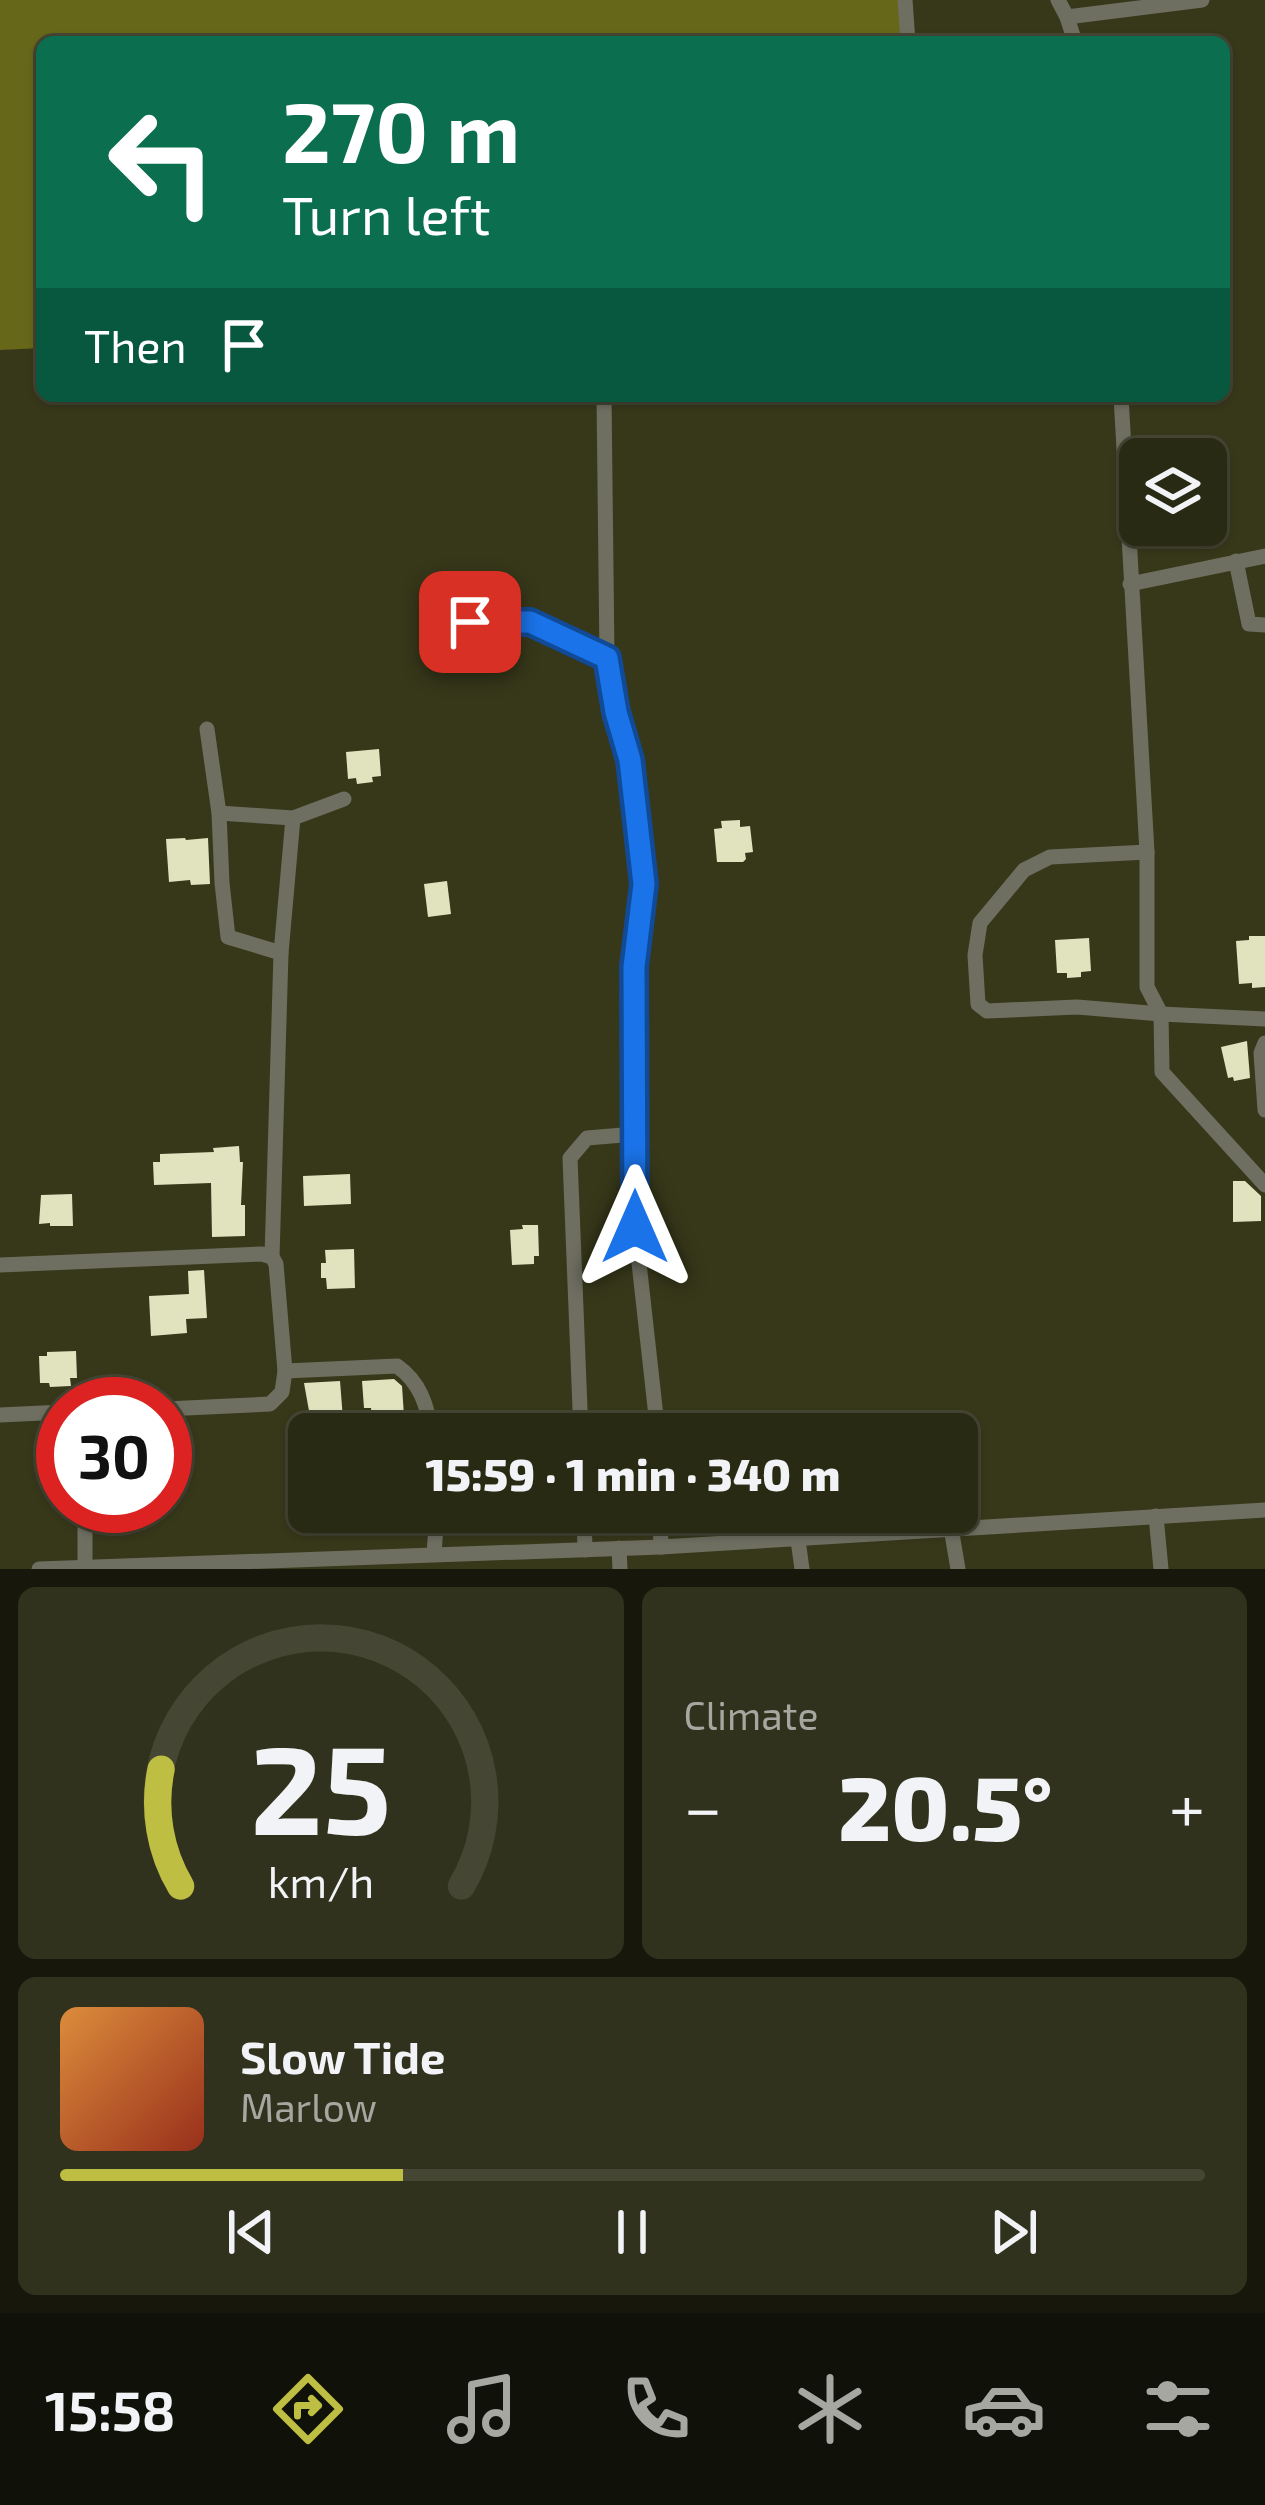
<!DOCTYPE html>
<meta charset="utf-8">
<style>
:root{--surface:#292a14;--page:#31321d;--text:#f1f3f6;--muted:#a5a7a0;--line:#454634;--accent:#bebf42}
body{margin:0;font-family:"Exo 2",sans-serif;background:var(--page);color:var(--text);height:100vh;display:flex;flex-direction:column;font-size:45px;white-space:nowrap}
*{box-sizing:border-box;margin:0}
p{font-size:39px;color:var(--muted)}
.icon{flex:none;width:66px;height:66px;fill:none;stroke:currentColor;stroke-width:2;stroke-linecap:round;stroke-linejoin:round}
.map{position:relative;height:1569px;overflow:hidden}
.sheet{display:flex;flex-direction:column;gap:18px;padding:18px;background:#17170b;flex:1}
.sheet>*{flex:none}
.banner{position:absolute;left:36px;top:36px;width:1194px;height:366px;border-radius:18px;box-shadow:0 3px 9px #0004,0 0 0 3px var(--line);background:#0b6e4f;color:#fff;overflow:hidden}
.fabs{position:absolute;left:1119px;top:438px;display:grid;gap:24px}
.fabs a{display:grid;place-items:center;width:108px;height:108px;border-radius:18px;background:var(--surface);box-shadow:0 3px 9px #0004,0 0 0 3px var(--line);font-size:60px}
.speed{position:absolute;left:36px;top:1377px;display:flex;gap:24px;font-size:60px;font-weight:700;text-align:center}
.speed>*{display:grid;place-content:center;width:156px;height:156px;border-radius:50%;background:var(--surface);box-shadow:0 3px 9px #0004,0 0 0 3px var(--line);line-height:1}
.speed .limit{border:18px solid #d22;background:#fff;color:#111}
.pin{position:absolute;display:grid;place-items:center;width:102px;height:102px;color:#fff;margin:-51px;border-radius:24px;box-shadow:0 6px 18px #0006}
.me{position:absolute;width:132px;margin:-66px;rotate:0deg;stroke-linejoin:round;filter:drop-shadow(0 0 9px #0008)}
.turn{display:flex;align-items:center;gap:42px;height:252px;padding:0 48px;font-size:54px}
.turn .icon{width:156px;height:156px;stroke-width:2.5}
.turn b{display:block;font-size:84px;line-height:102px}
.then{display:flex;align-items:center;height:114px;padding:0 48px;background:#0003;gap:24px;font-size:45px}
.big{font-size:90px;font-weight:800;line-height:1.1}
.sheet .tile{flex:1;display:flex;flex-direction:column;justify-content:center;gap:18px;min-width:0;padding:0 42px;border-radius:18px;background:var(--page)}
.sheet .dial{align-items:center;gap:0}
.dial svg{height:312px;overflow:visible;fill:none;stroke:var(--line);stroke-width:7;stroke-linecap:round;text-anchor:middle}
.dial text{fill:var(--text);stroke:none}
.song{display:flex;align-items:center;gap:36px}
.cover{width:144px;height:144px;border-radius:18px;background:linear-gradient(135deg,hsl(30 70% 55%),hsl(10 70% 35%))}
.played{height:12px;border-radius:6px;background:linear-gradient(90deg,var(--accent) 30%,var(--line) 30%)}
.keys{display:flex;justify-content:space-around;direction:ltr}
.heat{display:flex;justify-content:space-between;align-items:center;font-size:66px;direction:ltr}
.sheet .tiles{flex:1;display:grid;gap:18px;grid-template-columns:1fr 1fr}
.tile:last-child{grid-column:span 2}
.trip{position:absolute;left:288px;top:1413px;width:690px;height:120px;border-radius:18px;background:var(--surface);box-shadow:0 3px 9px #0004,0 0 0 3px var(--line);font-weight:800;line-height:120px;text-align:center}
.dock{display:flex;height:192px;justify-content:space-around;align-items:center;background:#101108;color:var(--muted)}
.dock .icon{width:84px;height:84px}
.dock .on{color:var(--accent)}
.dock b{font-size:54px;color:var(--text)}
.map>svg:first-child{display:block}
</style>
<div class="map">
<svg width="1265" height="1569" viewBox="0 0 1265 1569">
<rect width="100%" height="100%" fill="#37381a"/>
<path fill="#666718" d="M0,0H898L903,42H42V348L0,350Z"/>
<g fill="#e1e3bf">
<path d="M379,749L381,776L372,777L373,782L357,784L356,778L348,779L346,752Z"/>
<path d="M740,820V827L750,826L753,852L745,853L746,859L743,862H717L714,829L722,828L721,821Z"/>
<path d="M185,838L186,840L208,838L210,884L191,885L190,880L169,882L166,839Z"/>
<path d="M447,881L451,914L428,917L424,884Z"/>
<path d="M1249,936H1265V987L1252,988V983L1239,984L1236,941L1249,940Z"/>
<path d="M1089,938L1091,971L1081,972V977L1067,978V973H1057L1055,940Z"/>
<path d="M1247,1041L1250,1078L1234,1081L1233,1077L1228,1078L1221,1047Z"/>
<path d="M239,1146L240,1162H243L241,1205H245V1236L212,1237L211,1183L154,1185L153,1162H160V1154L214,1152L213,1148Z"/>
<path d="M350,1174L351,1204L304,1206L303,1176Z"/>
<path d="M1233,1181H1245L1261,1196V1221L1233,1222Z"/>
<path d="M72,1194L73,1226H50V1223L39,1224L41,1195Z"/>
<path d="M522,1225H538L539,1256H534V1264L512,1265L510,1230L523,1229Z"/>
<path d="M354,1249L355,1288L327,1289L326,1278H321V1263H326L325,1250Z"/>
<path d="M204,1270L207,1318L186,1319L187,1333L151,1336L149,1296L189,1294L188,1271Z"/>
<path d="M76,1351L77,1378H70L71,1386L50,1387L49,1383H40L39,1356H47V1352Z"/>
<path d="M394,1379L402,1386L404,1416L372,1419L371,1408H364L362,1381Z"/>
<path d="M340,1381L343,1419L311,1422L304,1383Z"/>
</g>
<g fill="none" stroke-linecap="round" stroke-linejoin="round">
<g stroke="#6e6f61" stroke-width="15">
<path d="M905,0L908,42"/>
<path d="M1058,0L1067,17L1075,42"/>
<path d="M1067,17L1202,0"/>
<path d="M604,396L607,658L617,712L630,760L644,884L634,967L635,1227L658,1434"/>
<path d="M1121,396L1147,852V987L1161,1014L1265,1019"/>
<path d="M1236,561L1249,624L1265,625"/>
<path d="M1130,584L1265,556"/>
<path d="M471,622H529L607,658"/>
<path d="M207,729L219,813L222,883L228,937L281,953L272,1257"/>
<path d="M219,813L293,818L344,799"/>
<path d="M1147,852L1050,857L1024,870L980,923L975,955L978,1004L987,1011L1077,1007L1161,1014L1162,1072L1265,1185"/>
<path d="M281,953L293,818"/>
<path d="M1265,1043L1261,1053L1265,1110"/>
<path d="M0,1265L262,1254L272,1257L276,1264L285,1371L282,1392L270,1404L165,1409"/>
<path d="M285,1371L397,1366C420,1382 428,1406 431,1434"/>
<path d="M0,1415L63,1412"/>
<path d="M581,1434L570,1158L587,1138L635,1134"/>
<path d="M584,1512L585,1550"/>
<path d="M660,1512L661,1547"/>
<path d="M1156,1516L1161,1569"/>
<path d="M951,1528L958,1569"/>
<path d="M798,1540L802,1569"/>
<path d="M619,1548L620,1569"/>
<path d="M434,1554L437,1512"/>
<path d="M85,1566V1506"/>
<path d="M39,1569L661,1547L1265,1510"/>
</g>
</g>
<g fill="none" stroke-linecap="round" stroke-linejoin="round">
<defs>
<path id="route" d="M470,622H530L607,658L616,712L630,760L644,884L634,967L635,1227"/>
</defs>
<use href="#route" stroke="#114b97" stroke-width="30"/>
<use href="#route" stroke="#1a73e8" stroke-width="21"/>
</g>
</svg>
<div class="fabs">
<a><svg class="icon" aria-label="layers" viewBox="0 0 24 24"><path d="M12 4l9 5-9 5-9-5zM3 14l9 5 9-5"/></svg></a>
</div>
<div class="speed"><div class="limit">30</div></div>
<div class="pin" style="left:470px;top:622px;background:#d93025"><svg class="icon" aria-label="arrive" viewBox="0 0 24 24"><path d="M6 21V4h12l-3 4 3 4H6"/></svg></div>
<svg class="me" style="left:635px;top:1227px" viewBox="-20 -20 40 40"><path d="M0-17L14 15 0 8-14 15z" fill="#1a73e8" stroke="#fff" stroke-width="4"/></svg>
<div class="trip">15:59 · 1 min · 340 m</div>
<div class="banner">
<div class="turn"><svg class="icon" aria-label="left" viewBox="0 0 24 24"><path d="M17 20v-9H6M10 6l-5 5 5 5"/></svg><div><b>270 m</b>Turn left</div></div>
<div class="then">Then<svg class="icon" aria-label="arrive" viewBox="0 0 24 24"><path d="M6 21V4h12l-3 4 3 4H6"/></svg></div>
</div>
</div>
<section class="sheet">
<div class="tiles">
<div class="tile dial"><svg viewBox="0 0 100 80">
<path d="M14 69A42 42 0 1 1 86 69"/>
<path d="M14 69A42 42 0 0 1 9 39" stroke="#bebf42"/>
<text x="50" y="56" font-size="32" font-weight="700">25</text>
<text x="50" y="72" font-size="11">km/h</text>
</svg></div>
<div class="tile"><p>Climate</p>
<div class="heat"><a>−</a><b class="big">20.5°</b><a>+</a></div>
</div>
<div class="tile">
<div class="song"><i class="cover"></i><div><b>Slow Tide</b><p>Marlow</p></div></div>
<div class="played"></div>
<div class="keys"><svg class="icon" aria-label="previous" viewBox="0 0 24 24"><path d="M18 5L8 12l10 7zM5 5v14"/></svg><svg class="icon" aria-label="pause" viewBox="0 0 24 24"><path d="M8 5v14M16 5v14"/></svg><svg class="icon" aria-label="next" viewBox="0 0 24 24"><path d="M6 5l10 7-10 7zM19 5v14"/></svg></div>
</div>
</div>
</section>
<nav class="dock">
<b>15:58</b>
<svg class="icon on" aria-label="directions" viewBox="0 0 24 24"><path d="M12 3l9 9-9 9-9-9zM9 14v-3h6M13 9l2 2-2 2"/></svg>
<svg class="icon" aria-label="music" viewBox="0 0 24 24"><path d="M9 18V5l10-2v13"/><circle cx="6" cy="18" r="3"/><circle cx="16" cy="16" r="3"/></svg>
<svg class="icon" aria-label="phone" viewBox="0 0 24 24"><path d="M5 4h4l2 5-3 2q2 4 5 5l2-3 5 2v4C11 20 4 13 5 4z"/></svg>
<svg class="icon" aria-label="climate" viewBox="0 0 24 24"><path d="M12 3v18M4 7l16 10M4 17L20 7"/></svg>
<svg class="icon" aria-label="car" viewBox="0 0 24 24"><path d="M5 17H2v-5l4-1 3-4h7l3 4 3 1v5h-3M9 17h6M6 11h13"/><circle cx="7" cy="17" r="2"/><circle cx="17" cy="17" r="2"/></svg>
<svg class="icon" aria-label="filters" viewBox="0 0 24 24"><path d="M4 7h16M4 17h16"/><circle cx="9" cy="7" r="2"/><circle cx="15" cy="17" r="2"/></svg>
</nav>
